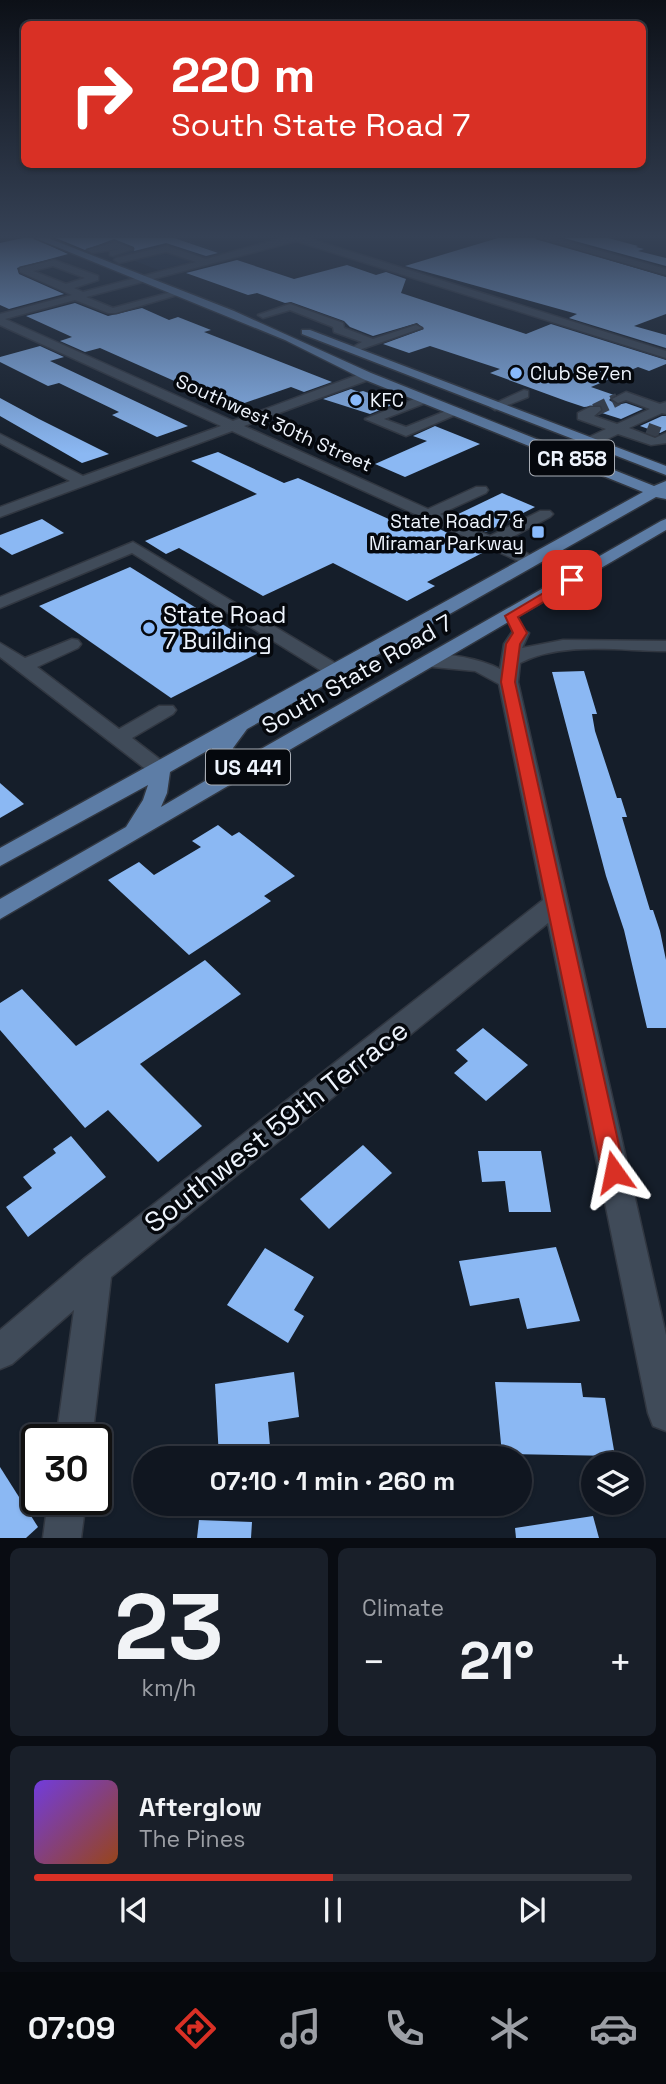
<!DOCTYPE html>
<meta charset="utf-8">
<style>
:root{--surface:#101620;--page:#191f29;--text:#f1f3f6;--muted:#9c9fa5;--line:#30353e;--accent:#d93025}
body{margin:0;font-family:"Space Grotesk",sans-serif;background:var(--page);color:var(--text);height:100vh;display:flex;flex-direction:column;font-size:26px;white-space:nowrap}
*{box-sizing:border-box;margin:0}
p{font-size:23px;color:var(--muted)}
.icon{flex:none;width:38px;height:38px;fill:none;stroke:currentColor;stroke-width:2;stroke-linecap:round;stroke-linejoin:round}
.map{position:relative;height:1538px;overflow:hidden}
.drawer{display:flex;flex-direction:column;gap:10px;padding:10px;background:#090c12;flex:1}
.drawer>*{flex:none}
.top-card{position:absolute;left:21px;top:21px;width:625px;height:147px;border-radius:10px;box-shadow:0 2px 5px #0004,0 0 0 2px var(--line);background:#d93025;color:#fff;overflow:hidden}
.buttons{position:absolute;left:581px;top:1452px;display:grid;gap:14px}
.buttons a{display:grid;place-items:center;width:63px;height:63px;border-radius:50%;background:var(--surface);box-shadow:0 2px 5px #0004,0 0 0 2px var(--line);font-size:35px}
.speed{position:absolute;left:21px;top:1424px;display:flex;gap:14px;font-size:35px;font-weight:700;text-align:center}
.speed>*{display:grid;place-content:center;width:91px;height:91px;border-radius:50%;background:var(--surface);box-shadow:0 2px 5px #0004,0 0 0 2px var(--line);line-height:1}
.speed .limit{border:4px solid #111;border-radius:10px;background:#fff;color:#111}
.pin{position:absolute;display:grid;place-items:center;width:60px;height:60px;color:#fff;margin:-30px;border-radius:14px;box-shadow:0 4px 10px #0006}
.me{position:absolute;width:77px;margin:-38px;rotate:348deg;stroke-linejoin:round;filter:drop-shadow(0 0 5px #0008)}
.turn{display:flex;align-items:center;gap:24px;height:147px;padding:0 35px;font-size:32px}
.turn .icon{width:91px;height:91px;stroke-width:2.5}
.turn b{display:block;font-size:49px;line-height:60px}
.big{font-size:52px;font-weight:600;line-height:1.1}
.drawer .tile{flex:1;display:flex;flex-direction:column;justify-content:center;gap:10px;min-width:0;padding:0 24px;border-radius:10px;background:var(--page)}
.drawer .dial{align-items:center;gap:0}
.dial b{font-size:91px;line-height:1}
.song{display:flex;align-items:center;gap:21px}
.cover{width:84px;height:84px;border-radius:10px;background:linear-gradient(135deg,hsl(260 70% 55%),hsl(20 70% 35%))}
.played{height:7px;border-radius:4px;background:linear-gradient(90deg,var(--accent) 50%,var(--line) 50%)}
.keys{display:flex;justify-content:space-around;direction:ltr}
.heat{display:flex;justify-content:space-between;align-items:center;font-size:38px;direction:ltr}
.drawer .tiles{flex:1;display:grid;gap:10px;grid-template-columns:1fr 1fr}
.tile:last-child{grid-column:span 2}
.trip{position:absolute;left:133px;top:1446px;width:399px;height:70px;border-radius:35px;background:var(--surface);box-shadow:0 2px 5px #0004,0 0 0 2px var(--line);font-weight:600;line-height:70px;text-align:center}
.tabs{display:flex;height:112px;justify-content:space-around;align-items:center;background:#06090d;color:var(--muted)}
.tabs .icon{width:49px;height:49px}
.tabs .current{color:var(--accent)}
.tabs b{font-size:32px;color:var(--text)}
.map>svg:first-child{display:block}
</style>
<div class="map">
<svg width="666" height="1538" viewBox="0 0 666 1538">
<rect width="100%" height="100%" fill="#151e2a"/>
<path fill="#1a2739" d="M76,238H183L225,253L158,270Z"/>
<g fill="#8bb8f3">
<path d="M23,238H33L68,254L17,268L19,274L64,294L9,309L0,305V243Z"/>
<path d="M56,238H174L218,253L206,256L166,243L134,251V247L114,239L85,250Z"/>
<path d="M498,238H535L666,277V314L634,326L666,335V348L569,318L577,314L405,266Z"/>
<path d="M564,238H608L638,246L636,247L644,249L638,251L666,258V266Z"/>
<path d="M237,260L294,279L347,265L376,275L386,272L406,279L401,293L526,334L551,324L666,360V364L649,371L638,367L591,387L614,395L609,400L617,405L626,403L643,409L621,419L602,413V405L584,407L566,401L490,373L500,369L430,346L409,353L383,344L424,329L417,323L373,336L350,327L344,321L291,302L285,303L257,293L248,295L186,273Z"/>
<path d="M75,303L108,316L142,308L169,320L178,317L211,330L204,332L332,382L304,392L291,387L233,407L100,348L85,352L60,341L72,337L26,316Z"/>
<path d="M40,346L64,357L50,361L188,426L157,437L112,415L119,412L59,383L48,386L0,362V357Z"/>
<path d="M351,389L359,392L363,391L397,403L370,414L323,399Z"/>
<path d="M0,398L39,419L109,454L82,463L0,416Z"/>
<path d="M662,416H666V430L660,433L640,426Z"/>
<path d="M435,426L480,444L405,477L375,464L427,441L413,436Z"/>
<path d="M218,452L284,483L298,478L413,530L425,524L434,526L484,552L427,582L435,586L407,601L333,563L263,596L179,548L166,554L145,541L257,494L191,461Z"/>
<path d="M502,493L535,507L486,532L452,517Z"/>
<path d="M42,519L64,533L12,555L0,547V535Z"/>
<path d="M130,567L264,650L171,698L39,606Z"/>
<path d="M584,671L597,714H592L595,731L617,798H621L627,817H622L650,910H653L660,931L666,960V1028H647L624,930L606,876L552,672Z"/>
<path d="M0,783L24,804L0,818Z"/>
<path d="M218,825L232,836L239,832L295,876L264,896L271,901L189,955L108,880L139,862L154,875L201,847L192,841Z"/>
<path d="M205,960L241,994L140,1064L202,1126L158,1162L108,1110L85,1128L0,1030V1003L22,989L76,1046Z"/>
<path d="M483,1028L528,1065L486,1101L454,1073L468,1061L456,1050Z"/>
<path d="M71,1136L106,1177L28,1237L6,1207L32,1188L23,1177L56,1153L53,1149Z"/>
<path d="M363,1145L392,1173L329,1229L300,1199Z"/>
<path d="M478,1151H541L551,1212H509L505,1181L482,1182Z"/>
<path d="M556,1247L580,1321L527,1329L519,1298L470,1306L459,1261Z"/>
<path d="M265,1248L314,1277L294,1310L304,1316L288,1343L227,1305Z"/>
<path d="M294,1372L299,1417L268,1422L271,1458H219L215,1384Z"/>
<path d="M495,1382L581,1383L583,1397L605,1398L615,1456L502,1454Z"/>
<path d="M0,1467L38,1527L26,1538H0Z"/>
<path d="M593,1516L599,1538H516L515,1528Z"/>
<path d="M199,1520L252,1522L251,1538H197Z"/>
</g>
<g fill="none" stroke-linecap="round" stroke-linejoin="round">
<g stroke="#363e4a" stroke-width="13" stroke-dasharray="13 6" stroke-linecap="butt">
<path d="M595,410L618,399"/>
<path d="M647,429L660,434"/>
</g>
<defs>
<g id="minor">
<path d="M283,238H307L666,351V358L296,241L86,297L113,308L179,290L184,293L116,313H108L75,300L5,319L233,421L363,373H371V379L244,426L428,509L476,487H486L488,490L486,493L440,514L490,536L540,511H550L553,514L550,517L503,542L537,558L539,561L537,564H525L232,431L0,517V507L70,481L0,443V434L83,476L221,426L0,325V314L72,295L20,272V268L54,260L98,276V280L74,288L83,292L196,262L166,252L119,263L114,260L116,258L167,246L206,259ZM53,266L85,278L66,284L33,271Z"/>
<path d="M537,238H553L666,269V275Z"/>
<path d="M115,242L133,249L113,256L110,255V251L118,249L92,253L87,250Z"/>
<path d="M290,304L343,323L344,328L373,339L416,325L422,328L359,350L353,347L362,342L334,332L333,327L290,310L263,318L258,315Z"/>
<path d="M524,390L528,391V397L495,410L489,406Z"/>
<path d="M626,392L660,404L666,402V414L662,413L629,428L655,438L666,433V443L651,445L618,434L595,445H585V439L606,429L578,419V413L590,407H600L601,410L594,416L617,424L650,409L626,400L618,403L612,399Z"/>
<path d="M424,395L430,399L428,402L384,419L406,427L451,409H461L462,412L406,436L365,419Z"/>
<path d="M133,542L342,667L344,671L335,677L328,675L132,553L0,608V597Z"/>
<path d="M520,628L529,633L522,648L563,640L666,641V651C620,651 562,641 520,663L518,682L666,1335V1431L653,1426L648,1413L548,923L111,1277L92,1440H56L74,1310L12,1364L0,1369V1330L85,1258L543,900L499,684L475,671L433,667L424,661C436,647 485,661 500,669L504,644L514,629Z"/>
<path d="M72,639L78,640L81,644L78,648L37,667L119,729L159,706H173L176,710L173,714L132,738L166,764L170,769L166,774H152L0,657V643L25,658Z"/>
<path d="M48,1500H86L81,1538H43Z"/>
</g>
<g id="major">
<path d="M35,238H48L234,311L371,373L654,486L666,481V499L656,497L247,729L233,748L226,769L661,521L666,519V530L0,919V899L126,827L143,800L148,785L0,866V848L643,492L363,379L285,340ZM212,748L207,761L205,781L161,807L167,793L170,772Z"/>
<path d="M302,330H310L666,466V475L302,334Z"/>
</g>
</defs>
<use href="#minor" stroke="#313741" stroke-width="3"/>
<use href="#major" stroke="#313741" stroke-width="3"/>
<use href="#minor" fill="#404b59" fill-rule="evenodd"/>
<use href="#major" fill="#5d7da6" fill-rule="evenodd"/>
</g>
<linearGradient id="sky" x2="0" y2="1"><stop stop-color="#0c1017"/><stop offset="0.52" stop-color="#354155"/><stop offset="1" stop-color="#354155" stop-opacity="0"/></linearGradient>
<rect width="666" height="454" fill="url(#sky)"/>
<path fill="#d93025" stroke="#8d1f18" stroke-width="2" d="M572,576L576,577V583L518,617L527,633L520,644L515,682L625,1172L622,1179L614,1182L605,1179L602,1172L501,682L506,644L513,633L505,616Z"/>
<g fill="#89bafc" stroke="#05080d" stroke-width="2.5">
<circle cx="516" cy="373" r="7"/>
<circle cx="356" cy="400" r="7"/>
<rect x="531" y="525" width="14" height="14" rx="3.5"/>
<circle cx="149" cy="628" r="7"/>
</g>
<g text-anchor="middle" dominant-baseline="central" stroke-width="7" stroke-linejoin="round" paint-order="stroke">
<g font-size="19" fill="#eef4fd" stroke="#05080d" text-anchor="start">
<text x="530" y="373">Club Se7en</text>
<text x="370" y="400">KFC</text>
<text x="524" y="521" text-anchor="end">State Road 7 &amp;<tspan x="524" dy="22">Miramar Parkway</tspan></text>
</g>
<g font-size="19" fill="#eef4fd" stroke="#05080d">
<text transform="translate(274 423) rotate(24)">Southwest 30th Street</text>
</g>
<g fill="#05080d" stroke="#a8adb5" stroke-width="2">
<rect x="530" y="440.5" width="84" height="35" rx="5"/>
<rect x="206" y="749.5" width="84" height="35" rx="5"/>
</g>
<g font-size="21" font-weight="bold" fill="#eef4fd">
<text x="572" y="458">CR 858</text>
<text x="248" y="767">US 441</text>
</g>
<g font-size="23" fill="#eef4fd" stroke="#05080d" text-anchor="start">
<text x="163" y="615">State Road<tspan x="163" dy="26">7 Building</tspan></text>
</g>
<g font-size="23" fill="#eef4fd" stroke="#05080d">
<text transform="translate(357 674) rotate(-30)">South State Road 7</text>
</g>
<g font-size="28" fill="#eef4fd" stroke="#05080d">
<text transform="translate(276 1126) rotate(-38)">Southwest 59th Terrace</text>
</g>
</g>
</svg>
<div class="buttons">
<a><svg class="icon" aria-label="layers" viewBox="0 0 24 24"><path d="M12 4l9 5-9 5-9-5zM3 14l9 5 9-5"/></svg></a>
</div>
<div class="speed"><div class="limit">30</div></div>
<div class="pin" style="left:572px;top:580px;background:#d93025"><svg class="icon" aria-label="arrive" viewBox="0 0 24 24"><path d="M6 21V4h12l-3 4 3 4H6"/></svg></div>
<svg class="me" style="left:614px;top:1172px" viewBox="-20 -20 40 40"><path d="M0-17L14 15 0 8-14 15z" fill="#d93025" stroke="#fff" stroke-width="4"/></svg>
<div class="trip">07:10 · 1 min · 260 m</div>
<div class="top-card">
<div class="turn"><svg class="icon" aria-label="right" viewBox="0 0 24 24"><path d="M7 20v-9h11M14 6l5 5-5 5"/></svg><div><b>220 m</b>South State Road 7</div></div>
</div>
</div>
<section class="drawer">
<div class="tiles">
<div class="tile dial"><b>23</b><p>km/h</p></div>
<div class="tile"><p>Climate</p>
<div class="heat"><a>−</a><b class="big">21°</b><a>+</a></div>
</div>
<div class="tile">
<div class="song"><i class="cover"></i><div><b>Afterglow</b><p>The Pines</p></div></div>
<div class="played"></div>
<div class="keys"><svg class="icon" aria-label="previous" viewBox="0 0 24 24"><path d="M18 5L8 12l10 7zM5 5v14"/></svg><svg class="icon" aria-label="pause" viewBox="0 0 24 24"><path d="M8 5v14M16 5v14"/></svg><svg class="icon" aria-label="next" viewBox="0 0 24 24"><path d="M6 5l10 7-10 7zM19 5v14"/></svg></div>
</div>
</div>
</section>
<nav class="tabs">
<b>07:09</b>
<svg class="icon current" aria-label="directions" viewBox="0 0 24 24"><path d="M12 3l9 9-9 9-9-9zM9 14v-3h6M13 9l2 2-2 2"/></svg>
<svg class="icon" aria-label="music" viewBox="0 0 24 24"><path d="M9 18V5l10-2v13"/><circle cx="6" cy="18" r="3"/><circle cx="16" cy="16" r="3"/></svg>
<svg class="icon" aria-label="phone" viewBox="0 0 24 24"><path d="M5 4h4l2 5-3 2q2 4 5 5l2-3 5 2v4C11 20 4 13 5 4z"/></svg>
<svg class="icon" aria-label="climate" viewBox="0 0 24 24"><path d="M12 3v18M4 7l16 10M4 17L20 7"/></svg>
<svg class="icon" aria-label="car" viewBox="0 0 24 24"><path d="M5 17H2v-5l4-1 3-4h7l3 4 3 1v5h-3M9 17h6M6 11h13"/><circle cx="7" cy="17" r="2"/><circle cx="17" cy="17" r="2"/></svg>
</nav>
